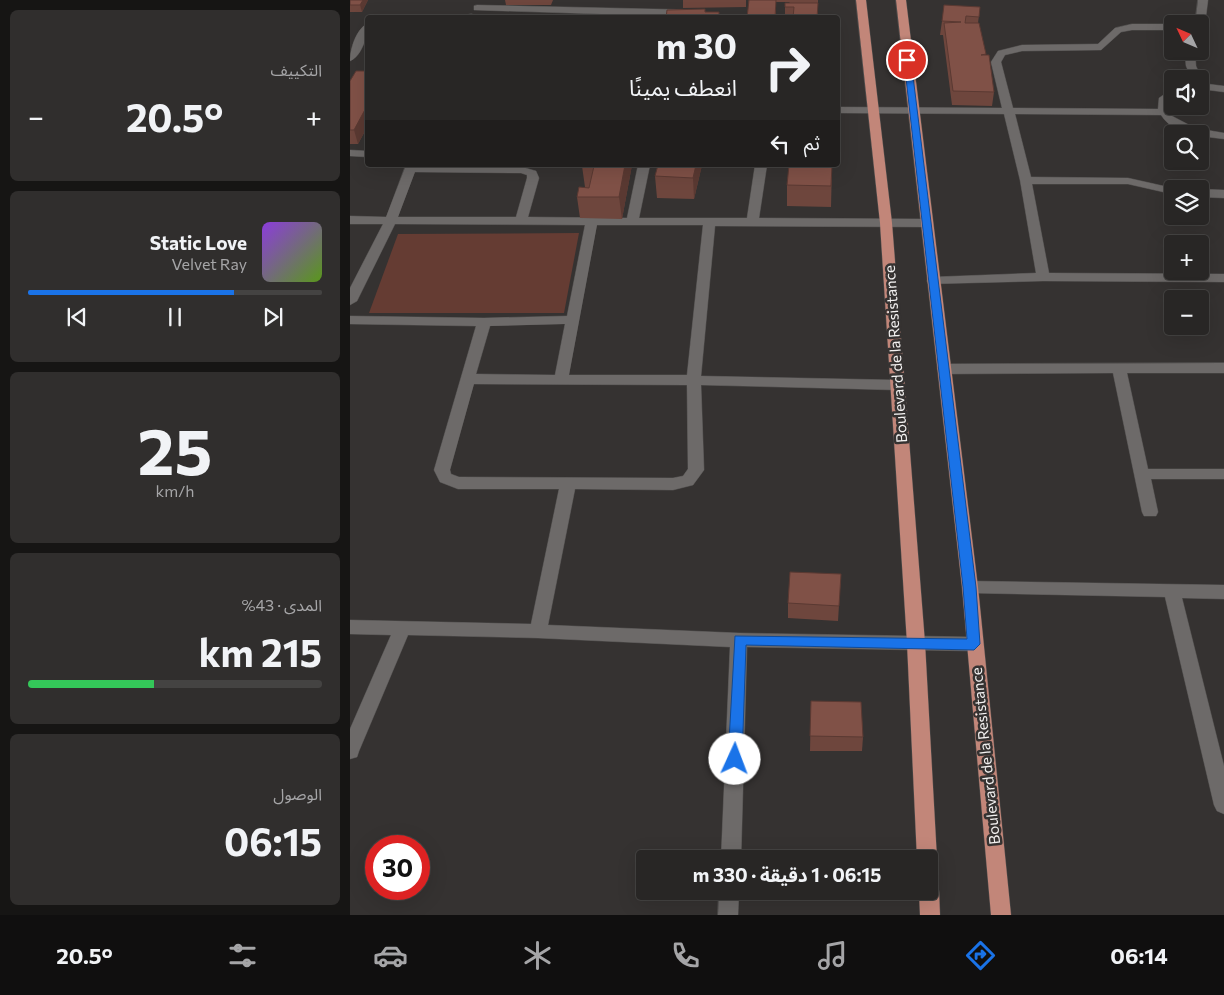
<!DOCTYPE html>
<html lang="ar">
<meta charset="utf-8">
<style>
:root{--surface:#282625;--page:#302e2d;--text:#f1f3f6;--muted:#a5a5a7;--line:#444342;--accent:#1a73e8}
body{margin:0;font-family:Commissioner,"Noto Sans Arabic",sans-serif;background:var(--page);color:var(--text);direction:rtl;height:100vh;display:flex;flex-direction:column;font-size:19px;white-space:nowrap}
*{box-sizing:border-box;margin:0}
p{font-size:16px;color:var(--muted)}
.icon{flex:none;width:28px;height:28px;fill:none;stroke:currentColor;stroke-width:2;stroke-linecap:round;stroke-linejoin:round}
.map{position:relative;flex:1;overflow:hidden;direction:ltr}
.drawer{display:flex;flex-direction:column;gap:10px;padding:10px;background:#161514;width:350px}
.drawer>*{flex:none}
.banner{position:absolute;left:15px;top:15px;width:475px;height:152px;border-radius:5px;box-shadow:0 5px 20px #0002,0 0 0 1px var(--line);direction:rtl;background:#282625;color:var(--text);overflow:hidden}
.needle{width:32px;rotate:314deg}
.tools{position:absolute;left:814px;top:15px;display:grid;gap:10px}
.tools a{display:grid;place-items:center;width:45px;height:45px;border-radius:5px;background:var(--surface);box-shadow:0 5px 20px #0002,0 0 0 1px var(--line);font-size:25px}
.speed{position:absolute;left:15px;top:835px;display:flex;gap:10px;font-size:25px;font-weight:700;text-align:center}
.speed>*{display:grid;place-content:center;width:65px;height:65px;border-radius:50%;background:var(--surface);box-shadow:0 5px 20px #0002,0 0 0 1px var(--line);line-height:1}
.speed .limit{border:8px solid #d22;background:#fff;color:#111}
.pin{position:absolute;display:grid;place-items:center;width:42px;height:42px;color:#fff;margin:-21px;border:2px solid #fff;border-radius:50%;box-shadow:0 1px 5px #0007}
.me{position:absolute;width:55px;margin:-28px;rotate:2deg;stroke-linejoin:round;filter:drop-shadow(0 0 4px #0008)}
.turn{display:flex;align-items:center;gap:18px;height:105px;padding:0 20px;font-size:22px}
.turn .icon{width:65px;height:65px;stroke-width:2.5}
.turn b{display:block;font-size:35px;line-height:42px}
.then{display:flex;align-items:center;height:48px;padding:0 20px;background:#0003;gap:10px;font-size:19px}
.big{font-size:38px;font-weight:700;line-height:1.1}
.drawer .card{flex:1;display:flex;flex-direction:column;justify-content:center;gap:8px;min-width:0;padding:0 18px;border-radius:8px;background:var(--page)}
.drawer .dial{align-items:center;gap:0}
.dial b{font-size:65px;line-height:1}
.song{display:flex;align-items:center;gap:15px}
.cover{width:60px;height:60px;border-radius:8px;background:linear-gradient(135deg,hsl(270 70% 55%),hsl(90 70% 35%))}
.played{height:5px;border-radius:2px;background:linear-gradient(90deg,var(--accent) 70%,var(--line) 70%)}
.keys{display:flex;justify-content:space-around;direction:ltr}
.heat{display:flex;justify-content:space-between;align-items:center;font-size:28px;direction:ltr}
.charge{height:8px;border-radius:4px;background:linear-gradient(90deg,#34c759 43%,var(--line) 0)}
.trip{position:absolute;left:286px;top:850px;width:302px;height:50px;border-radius:5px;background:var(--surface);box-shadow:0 5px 20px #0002,0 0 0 1px var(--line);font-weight:700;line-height:50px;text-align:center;direction:rtl}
.tabs{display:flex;height:80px;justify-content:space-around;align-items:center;background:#100f0f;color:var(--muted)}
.tabs .icon{width:35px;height:35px}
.tabs .on{color:var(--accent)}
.tabs b{font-size:22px;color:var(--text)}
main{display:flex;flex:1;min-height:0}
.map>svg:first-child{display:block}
</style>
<main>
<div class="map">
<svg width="874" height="915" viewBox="0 0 874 915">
<rect width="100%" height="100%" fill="#353231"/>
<path fill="#653c33" d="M229,233L214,313H19L48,234Z"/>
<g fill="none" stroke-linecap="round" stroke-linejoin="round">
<defs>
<g id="minor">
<path d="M848,0H858L855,24L850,27V24H845Z"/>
<path d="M127,5L349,10L374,18L124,10V6Z"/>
<path d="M122,14L127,17L100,18Z"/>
<path d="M18,23C18,35 12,56 0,61C0,49 6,29 18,23Z"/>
<path d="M782,24H822V30H782L771,32L751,50L672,51L655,55L651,62L663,108L808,109L809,98L822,89V97L818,101V109L822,116L845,128L874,133V139L850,136V134C835,134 819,128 811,115L665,114L681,177L778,178L827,189H822V194L778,184H682L699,273L874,274V282L693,281L578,284L577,281L578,278L583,277L686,273L670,180L654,114L488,113V107L652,108L641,62L648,51L672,45L748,44L765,28Z"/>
<path d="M835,51H845L846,66L852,79L851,81L850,79H842L836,66Z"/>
<path d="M850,83L874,86V92L850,89Z"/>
<path d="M0,150L18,151V157L0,156Z"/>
<path d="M56,165L172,167L186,171L189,178L178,217L277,218L288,165H300L289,218H397L405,165H417L409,218L577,219L583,223L577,227L365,226L351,376L546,380L553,385L546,390L351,385L354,470L343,485L323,490L225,489L198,625L389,633L624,637L630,639L633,644L630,649L624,651L397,647L391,859H371L380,647L188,638L58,635L9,751L7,757L0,759V729L41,635L0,634V620L181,624L209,489H108L90,482L84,470L126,326L0,324V316L134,318L217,316L235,225L45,224L7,301L0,305V288L33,224H0V216L36,217ZM65,172L171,173L177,175V178L166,217H48ZM247,225H353L337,375H219ZM215,324L205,375L126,374L140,326ZM124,384L337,385L338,469L333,476L323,478L109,477L101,474L100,470Z"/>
<path d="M850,189L874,190V198L850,197Z"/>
<path d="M874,363V373H777L798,469H874V479H801L808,512L806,516H794L792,512L763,373L594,374L587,369L594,364Z"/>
<path d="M620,581L874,585V599L832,598L874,766V814L867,811L864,805L815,597L620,593L614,592L612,587L614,582Z"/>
<path d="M369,891H389L388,915H368Z"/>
</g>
<g id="major">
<path d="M506,0H516L542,223L575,643L587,859L584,866L580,867V859H567L557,643L530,223Z"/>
<path d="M546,0H556L628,587L661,915H641L612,587Z"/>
<path d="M580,882L586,884L589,891L590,915H570L569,891H580Z"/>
</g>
</defs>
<use href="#minor" stroke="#504e4d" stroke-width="1"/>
<use href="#major" stroke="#504e4d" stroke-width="1"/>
<use href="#minor" fill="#6d6a69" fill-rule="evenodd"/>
<use href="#major" fill="#c28679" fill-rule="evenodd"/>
</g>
<g fill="#6e463d">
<path d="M0,0H18L12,12H0Z"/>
<path d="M155,0H203L201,5H156Z"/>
<path d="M333,0H396V7L333,8Z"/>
<path d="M399,0H468V18H435V7L440,2H426V18H397Z"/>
<path d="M630,7L628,23L644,92L642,106L602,105L593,35H590L592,21Z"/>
<path d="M18,44V59L15,48Z"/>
<path d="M18,71V146L14,133L8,144H0V81Z"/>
<path d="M282,165L272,219L230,218L227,197L235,187L232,166Z"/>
<path d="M352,165L344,199L307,198L305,176Z"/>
<path d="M482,165L481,207L437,206V185Z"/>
<path d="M491,574L488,621L438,618V603Z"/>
<path d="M461,701L513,737L512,751H460Z"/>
</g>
<g fill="#5a3932">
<path d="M13,0H18L12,12L10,5Z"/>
<path d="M18,104V125L8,144L4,130Z"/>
<path d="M275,165H282L272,219L269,197Z"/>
<path d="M346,165H352L344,199L343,178Z"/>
</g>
<g fill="#805147" stroke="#5a3932">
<path d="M0,0H13L10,5H0Z"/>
<path d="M399,0H426L425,18H397Z"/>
<path d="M435,3H468L467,18H443L444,7H435Z"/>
<path d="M594,5L630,7L629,17L616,16L615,23H629L636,54L631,55H639L644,92L603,91L594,23L611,22L592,21Z"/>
<path d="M355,9V12H369V18H316L317,10Z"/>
<path d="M6,71H18V104L4,130H0V81Z"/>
<path d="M18,124V132H14Z"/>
<path d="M233,165H275L269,197H227L229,187L239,188L244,166H232Z"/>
<path d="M308,165H346L343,178L305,176Z"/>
<path d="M439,165H482L481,186L437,185Z"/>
<path d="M440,572L491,574L489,606L438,603Z"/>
<path d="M461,701L511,702L513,737L460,736Z"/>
</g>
<path fill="#1a73e8" stroke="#114b97" d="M557,57L561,60L626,587L630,644L624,650L396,645L392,759L390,764L385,765L380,764L378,759L385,636L617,639L613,587L554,60Z"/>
<g text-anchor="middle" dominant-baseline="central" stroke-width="5" stroke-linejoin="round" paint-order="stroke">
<g font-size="15" fill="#f3f1f0" stroke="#353231">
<text transform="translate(545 354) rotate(-94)">Boulevard de la Resistance</text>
<text transform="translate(635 756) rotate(-96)">Boulevard de la Resistance</text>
</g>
</g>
</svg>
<div class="tools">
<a><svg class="needle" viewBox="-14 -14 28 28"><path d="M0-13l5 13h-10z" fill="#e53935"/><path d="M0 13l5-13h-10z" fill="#a5a5a7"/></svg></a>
<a><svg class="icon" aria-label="sound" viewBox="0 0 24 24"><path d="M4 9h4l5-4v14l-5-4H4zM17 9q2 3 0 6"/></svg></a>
<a><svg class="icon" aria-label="search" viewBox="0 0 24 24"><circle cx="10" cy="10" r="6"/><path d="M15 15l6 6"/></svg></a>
<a><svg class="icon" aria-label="layers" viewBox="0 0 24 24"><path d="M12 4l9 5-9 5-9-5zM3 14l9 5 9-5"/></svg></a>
<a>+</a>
<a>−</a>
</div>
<div class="speed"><div class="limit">30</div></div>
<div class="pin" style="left:557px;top:60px;background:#d93025"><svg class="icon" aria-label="arrive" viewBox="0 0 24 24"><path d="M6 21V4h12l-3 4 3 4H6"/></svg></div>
<svg class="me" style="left:385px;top:759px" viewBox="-20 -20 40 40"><circle r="19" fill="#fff"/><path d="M0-13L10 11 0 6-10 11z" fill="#1a73e8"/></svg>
<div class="trip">06:15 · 1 دقيقة · 330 m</div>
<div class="banner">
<div class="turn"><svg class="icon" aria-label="right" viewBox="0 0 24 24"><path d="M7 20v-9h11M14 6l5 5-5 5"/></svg><div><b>30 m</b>انعطف يمينًا</div></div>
<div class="then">ثم<svg class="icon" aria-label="left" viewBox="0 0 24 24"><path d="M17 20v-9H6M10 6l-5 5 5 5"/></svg></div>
</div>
</div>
<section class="drawer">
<div class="card"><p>التكييف</p>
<div class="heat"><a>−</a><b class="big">20.5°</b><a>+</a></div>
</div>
<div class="card">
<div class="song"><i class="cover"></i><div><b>Static Love</b><p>Velvet Ray</p></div></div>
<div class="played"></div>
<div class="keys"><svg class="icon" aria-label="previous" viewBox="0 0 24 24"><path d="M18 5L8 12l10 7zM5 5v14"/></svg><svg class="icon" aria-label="pause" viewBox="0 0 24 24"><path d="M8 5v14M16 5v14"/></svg><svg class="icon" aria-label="next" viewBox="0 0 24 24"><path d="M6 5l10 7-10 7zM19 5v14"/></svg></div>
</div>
<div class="card dial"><b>25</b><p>km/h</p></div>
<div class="card"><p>المدى · 43%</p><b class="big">215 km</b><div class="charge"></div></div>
<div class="card"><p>الوصول</p><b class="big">06:15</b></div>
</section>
</main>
<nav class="tabs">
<b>06:14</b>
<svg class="icon on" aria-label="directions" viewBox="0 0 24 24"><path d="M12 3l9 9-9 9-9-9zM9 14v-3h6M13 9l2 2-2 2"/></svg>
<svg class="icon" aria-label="music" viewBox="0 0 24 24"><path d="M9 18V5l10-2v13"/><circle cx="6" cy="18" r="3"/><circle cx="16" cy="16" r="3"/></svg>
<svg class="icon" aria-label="phone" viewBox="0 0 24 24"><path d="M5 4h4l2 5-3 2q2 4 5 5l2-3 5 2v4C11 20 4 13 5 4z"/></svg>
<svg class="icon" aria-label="climate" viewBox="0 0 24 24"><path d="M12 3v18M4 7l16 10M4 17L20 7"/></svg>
<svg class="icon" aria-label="car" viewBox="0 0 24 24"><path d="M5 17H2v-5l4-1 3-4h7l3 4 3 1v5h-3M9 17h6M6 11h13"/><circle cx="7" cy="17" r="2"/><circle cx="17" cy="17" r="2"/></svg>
<svg class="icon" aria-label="filters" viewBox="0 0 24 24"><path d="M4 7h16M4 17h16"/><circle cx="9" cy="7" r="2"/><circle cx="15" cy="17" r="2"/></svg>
<b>20.5°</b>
</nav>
